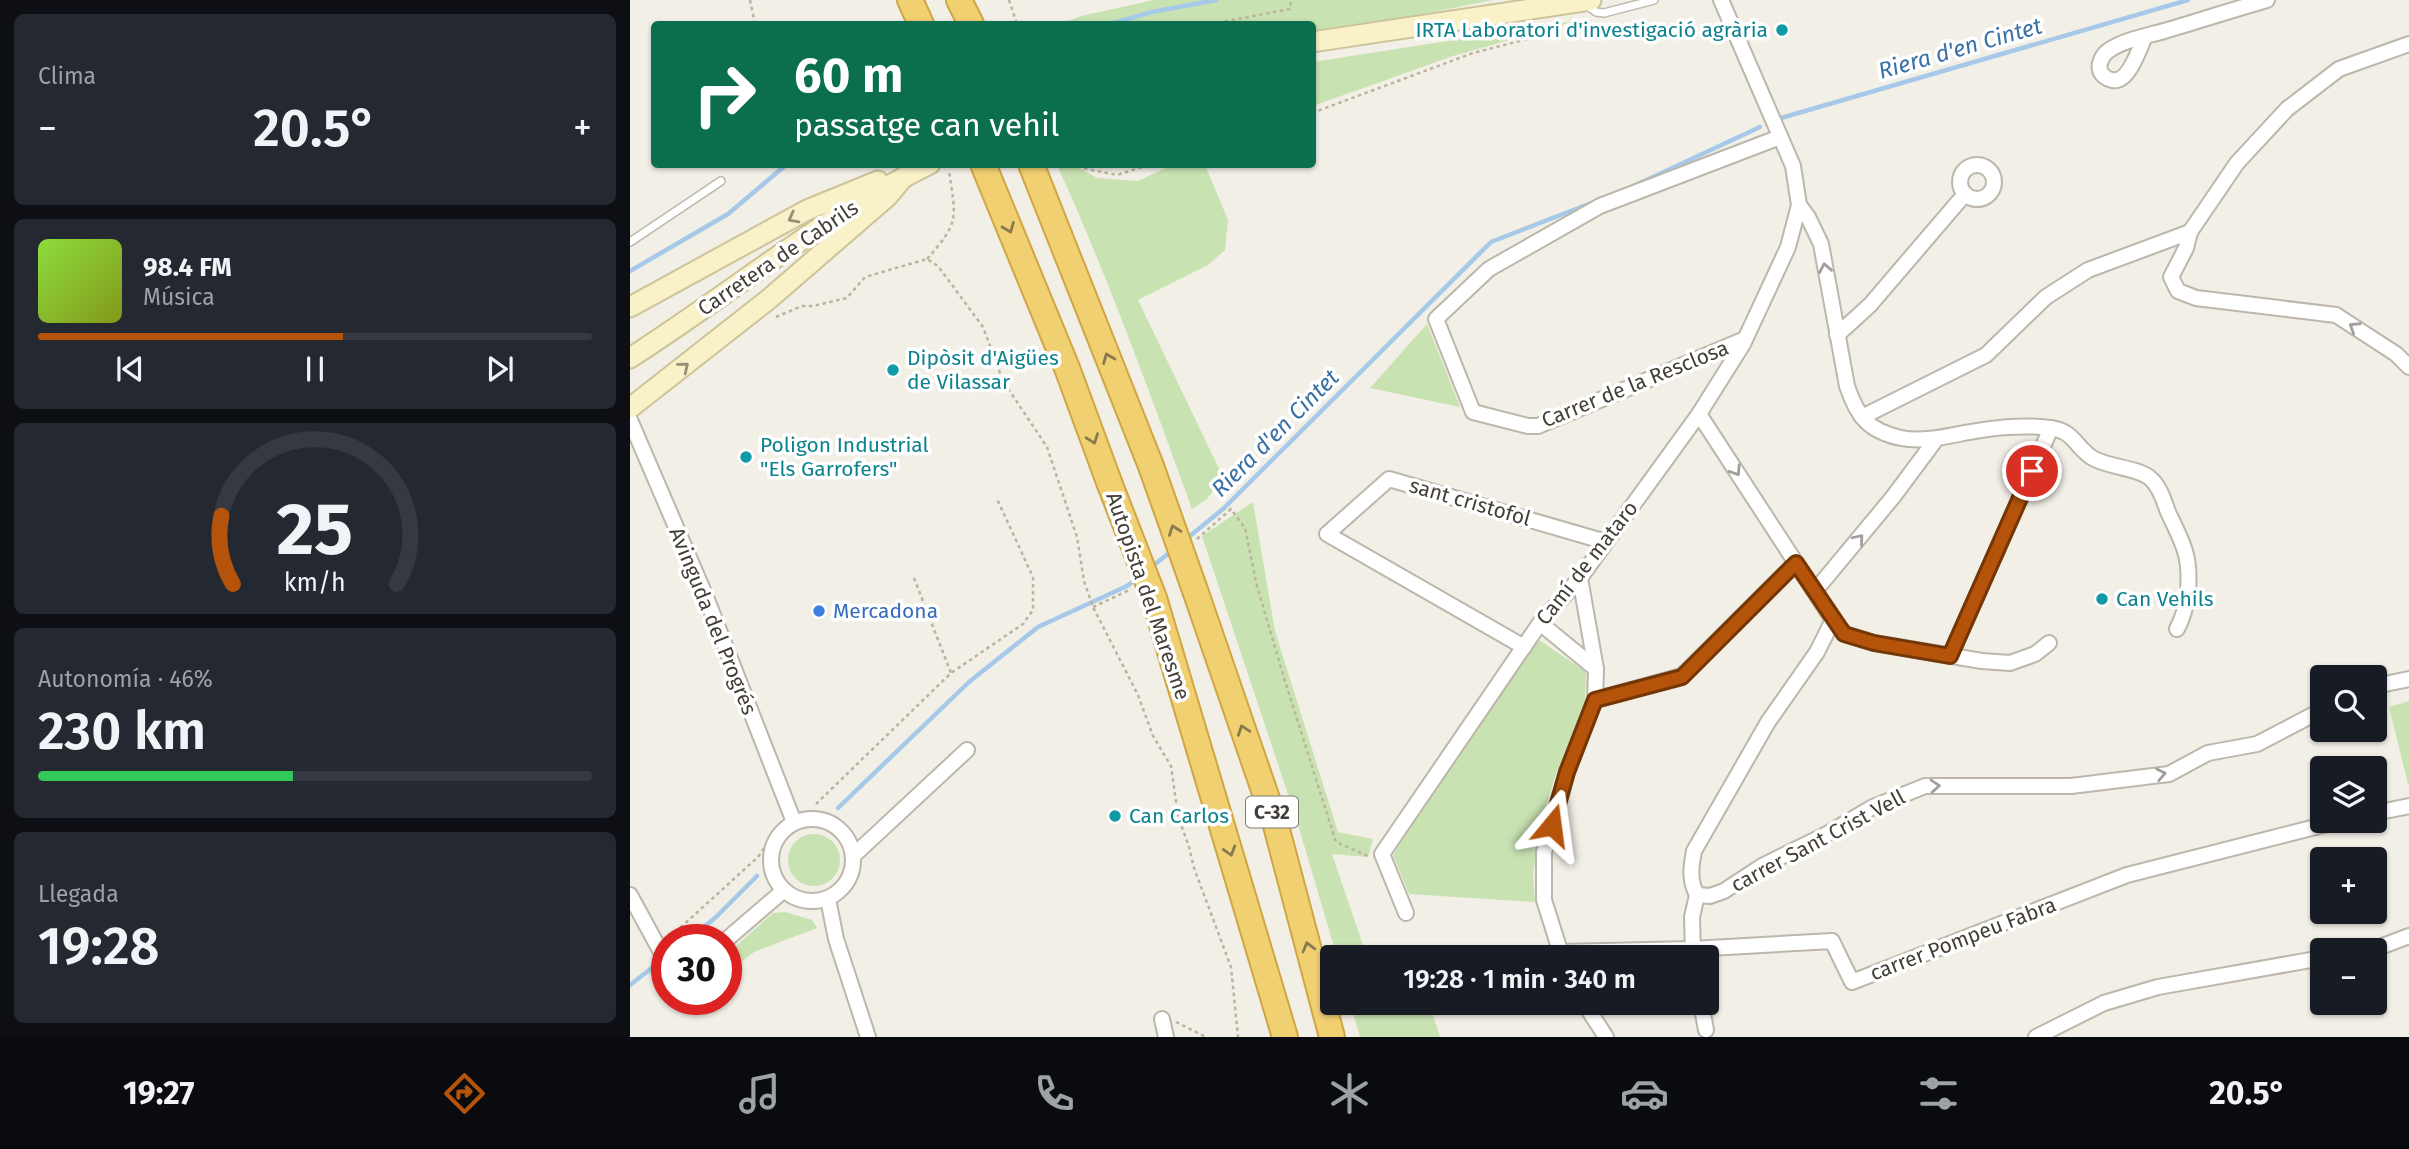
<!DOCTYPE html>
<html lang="es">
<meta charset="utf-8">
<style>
:root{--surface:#171b24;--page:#242831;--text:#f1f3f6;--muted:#9ea1a6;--line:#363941;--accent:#b45309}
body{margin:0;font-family:"Fira Sans",sans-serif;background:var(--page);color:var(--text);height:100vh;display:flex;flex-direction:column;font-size:26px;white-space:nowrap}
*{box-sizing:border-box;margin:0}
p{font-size:23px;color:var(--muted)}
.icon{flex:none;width:38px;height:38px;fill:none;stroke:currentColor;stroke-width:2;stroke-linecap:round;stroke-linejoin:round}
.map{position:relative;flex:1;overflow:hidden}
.details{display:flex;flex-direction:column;gap:14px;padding:14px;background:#0d0f14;width:630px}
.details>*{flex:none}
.top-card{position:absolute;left:21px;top:21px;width:665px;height:147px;border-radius:7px;box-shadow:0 2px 5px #0004;background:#0b6e4f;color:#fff;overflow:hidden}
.tools{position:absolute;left:1680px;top:665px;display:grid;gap:14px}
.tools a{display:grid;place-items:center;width:77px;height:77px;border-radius:7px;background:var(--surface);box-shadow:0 2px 5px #0004;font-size:35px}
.speed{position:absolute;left:21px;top:924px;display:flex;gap:14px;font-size:35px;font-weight:700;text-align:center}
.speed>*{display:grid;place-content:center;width:91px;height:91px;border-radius:50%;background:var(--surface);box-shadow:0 2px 5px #0004;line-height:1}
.speed .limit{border:10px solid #d22;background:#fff;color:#111}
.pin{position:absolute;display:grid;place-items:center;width:60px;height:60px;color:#fff;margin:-30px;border:4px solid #fff;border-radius:50%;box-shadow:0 2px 7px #0007}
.me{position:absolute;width:77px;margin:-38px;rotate:16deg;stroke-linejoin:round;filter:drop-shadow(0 0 5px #0008)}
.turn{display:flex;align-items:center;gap:24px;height:147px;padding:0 28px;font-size:32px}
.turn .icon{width:91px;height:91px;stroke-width:2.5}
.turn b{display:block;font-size:49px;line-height:60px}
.big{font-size:52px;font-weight:600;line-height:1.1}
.details .tile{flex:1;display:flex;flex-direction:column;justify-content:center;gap:10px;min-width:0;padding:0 24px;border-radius:10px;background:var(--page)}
.details .dial{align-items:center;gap:0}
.dial svg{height:182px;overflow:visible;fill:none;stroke:var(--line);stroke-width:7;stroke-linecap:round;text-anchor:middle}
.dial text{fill:var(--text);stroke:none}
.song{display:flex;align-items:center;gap:21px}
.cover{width:84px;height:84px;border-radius:10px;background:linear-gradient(135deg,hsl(90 70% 55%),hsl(70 70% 35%))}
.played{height:7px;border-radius:4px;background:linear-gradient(90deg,var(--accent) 55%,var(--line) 55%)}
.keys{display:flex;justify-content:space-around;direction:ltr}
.heat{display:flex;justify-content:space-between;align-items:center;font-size:38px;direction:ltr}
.charge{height:10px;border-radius:5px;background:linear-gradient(90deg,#34c759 46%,var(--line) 0)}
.trip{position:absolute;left:690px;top:945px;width:399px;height:70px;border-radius:7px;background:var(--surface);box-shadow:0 2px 5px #0004;font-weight:600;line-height:70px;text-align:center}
.menu{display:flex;height:112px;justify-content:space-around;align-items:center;background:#090b0e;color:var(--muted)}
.menu .icon{width:49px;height:49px}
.menu .selected{color:var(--accent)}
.menu b{font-size:32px;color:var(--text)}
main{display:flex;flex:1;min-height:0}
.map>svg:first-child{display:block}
</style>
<main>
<section class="details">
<div class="tile"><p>Clima</p>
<div class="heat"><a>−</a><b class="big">20.5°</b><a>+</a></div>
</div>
<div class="tile">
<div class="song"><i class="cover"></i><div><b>98.4 FM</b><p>Música</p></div></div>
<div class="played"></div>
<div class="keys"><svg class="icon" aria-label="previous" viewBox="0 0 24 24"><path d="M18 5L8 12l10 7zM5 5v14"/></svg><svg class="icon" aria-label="pause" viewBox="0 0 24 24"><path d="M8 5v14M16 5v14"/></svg><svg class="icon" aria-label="next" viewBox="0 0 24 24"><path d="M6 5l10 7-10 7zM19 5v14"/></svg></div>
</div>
<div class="tile dial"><svg viewBox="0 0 100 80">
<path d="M14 69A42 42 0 1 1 86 69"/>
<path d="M14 69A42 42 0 0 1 9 39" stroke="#b45309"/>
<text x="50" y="56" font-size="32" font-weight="700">25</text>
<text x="50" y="72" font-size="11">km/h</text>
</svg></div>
<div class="tile"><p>Autonomía · 46%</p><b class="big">230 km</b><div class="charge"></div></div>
<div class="tile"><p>Llegada</p><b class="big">19:28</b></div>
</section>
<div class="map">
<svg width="1779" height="1037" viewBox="0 0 1779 1037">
<rect width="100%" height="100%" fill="#f1efe6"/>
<g fill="#c9e2b2">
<path d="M524,0H863L683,36L682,24H431L451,16Z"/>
<path d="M946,21L823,56L683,106V62Z"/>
<path d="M427,165H444L467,178L508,181L542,165H575L598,220L595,250L578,265L508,300L593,477L577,499L562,509C520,393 478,277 427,165Z"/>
<path d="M797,324L830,407L740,388Z"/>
<path d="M623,502L645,631L708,832L743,839L738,857L702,854L737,957H707L667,821L572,536Z"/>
<path d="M909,640L956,672L955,701L926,774L909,826L903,877L905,902L779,894L763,855L810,778Z"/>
<path d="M1779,701V784H1778L1759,707Z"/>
<circle cx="184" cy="860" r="26"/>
<path d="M155,912L182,920L187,928L124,952L96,973V955L143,913Z"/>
<path d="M720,1003H799L810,1037H730Z"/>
</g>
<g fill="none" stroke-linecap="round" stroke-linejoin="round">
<g stroke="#a7c9e9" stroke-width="4.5">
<path d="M480,24L522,12L586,0"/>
<path d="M1151,118L1558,0"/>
<path d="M1008,184L1130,127"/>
<path d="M0,271L98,214L157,164"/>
<path d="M555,540L593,509L861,242L964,202"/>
<path d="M520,568L543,550"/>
<path d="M208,808L339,682L408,627L497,586L508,578"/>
<path d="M58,940L85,918L127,876"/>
<path d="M0,985L27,964"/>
</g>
<defs>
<g id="lane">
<path d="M955,4L966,12L974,13L1024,0"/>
<path d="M0,242L91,181"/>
</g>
<g id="street">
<path d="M1091,0L1163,166L1169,205L1178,217L1191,244L1217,386C1227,416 1238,431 1271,438C1292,442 1314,437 1334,433C1362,428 1391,424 1420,428C1444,431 1444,445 1461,457C1477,468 1509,467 1521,479C1530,487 1534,501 1538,512C1544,525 1551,538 1555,551C1562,575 1558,609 1547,629"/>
<path d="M1515,36C1510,48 1498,84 1482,80C1477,79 1471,75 1470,70C1468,64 1473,54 1478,51C1493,40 1517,36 1534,31C1568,21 1602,10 1637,0"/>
<circle cx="1347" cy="182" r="17"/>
<path d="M1560,232L1556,248L1541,277L1548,291L1566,298L1706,315L1766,354L1779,367"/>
<path d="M1207,335L1240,305L1335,194"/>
<path d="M1115,339L908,426H898L843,412L806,319L859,269L970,206L1150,137"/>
<path d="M1069,414L1203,620L1215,634L1244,643L1352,661L1380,663L1405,654L1419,643"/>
<path d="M1232,417L1356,355L1416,297L1458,270L1560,232L1607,163L1657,109L1709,69L1779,44"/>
<path d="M0,420L76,597L164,822"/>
<path d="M950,578L966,669"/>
<path d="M1185,591L1263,497L1307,438"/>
<path d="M910,623L966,669L965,700L937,772L914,852V900L932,957"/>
<path d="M894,647L697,534L759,479L976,542"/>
<path d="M1320,656L1421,428"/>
<path d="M1745,686L1779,679"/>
<path d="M965,700L1052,676L1166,563"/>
<path d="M1745,813L1779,806"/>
<circle cx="182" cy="860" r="41"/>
<path d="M223,856L337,750"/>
<path d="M0,895L37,963"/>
<path d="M1067,895L1080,896L1094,891L1132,866L1195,835L1243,807L1295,786H1441L1539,774L1578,753L1627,744L1692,710"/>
<path d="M1067,895C1059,880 1061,867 1064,851L1138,722L1187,652L1203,620"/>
<path d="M198,899L206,939L238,1037"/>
<path d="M776,913L752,854L910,623L950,578L1069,414L1113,344L1158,247L1169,205"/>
<path d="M96,940L153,891"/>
<path d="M1733,950L1750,947L1779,936"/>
<path d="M930,952L1062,949L1202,941L1222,982L1497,875L1709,821"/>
<path d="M1063,955L1062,917L1067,895"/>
<path d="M954,1003L976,1037"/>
<path d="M1071,1003L1076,1030"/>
<path d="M532,1019L536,1037"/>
<path d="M1406,1037L1474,1003L1528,987L1692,958"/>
</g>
<g id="secondary">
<path d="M682,42L961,0"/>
<path d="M0,307L177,210L248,181"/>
<path d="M0,358C100,294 193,216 300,164"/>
<path d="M0,408L139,299L258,196L273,178"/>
</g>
<g id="highway">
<path d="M280,0L291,24"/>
<path d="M329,0L341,24"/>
<path d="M353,164L437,368L479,482"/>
<path d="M401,164L521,466"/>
<path d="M566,593L645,822L702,1037"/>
<path d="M524,598L655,1037"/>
</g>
</defs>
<use href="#lane" stroke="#bcb7aa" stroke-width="10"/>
<use href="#street" stroke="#bcb7aa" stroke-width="18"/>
<use href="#secondary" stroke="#cdc399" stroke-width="23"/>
<use href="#highway" stroke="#cfa643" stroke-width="28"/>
<g stroke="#bcb39c" stroke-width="2.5" stroke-dasharray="3.5 3.5" stroke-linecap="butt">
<path d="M120,0L125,24"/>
<path d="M379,0L387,24"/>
<path d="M581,24L660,9L661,0"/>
<path d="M682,113L843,53L956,24L961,21"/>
<path d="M449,164L452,168L487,175L522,164"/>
<path d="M297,259C330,222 326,218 319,171"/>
<path d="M146,317L172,306H183L217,298L235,277L297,259L308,266L353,327L373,381L417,447L447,537L454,581L463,607L508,695L523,736L541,766L548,816L559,847L564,868L601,967L608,1037"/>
<path d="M567,539L601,509L615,528L627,586L654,678L706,842L738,856"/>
<path d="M284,578L321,673"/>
<path d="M463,607L501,589"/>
<path d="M186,804L321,673L393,624L403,610V577L367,499"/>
<path d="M40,937L128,857L150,825"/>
<path d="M546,1022L576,1037"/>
</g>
<use href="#lane" stroke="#fff" stroke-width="7"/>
<use href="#street" stroke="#fff" stroke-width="14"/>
<use href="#secondary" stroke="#f9f1c8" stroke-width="19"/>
<use href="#highway" stroke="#f1d072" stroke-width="24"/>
<defs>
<g id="highway-bridge">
<path d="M521,466L566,593"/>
<path d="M479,482L524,598"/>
</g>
</defs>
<use href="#highway-bridge" stroke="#cfa643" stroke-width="28" stroke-linecap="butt"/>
<use href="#highway-bridge" stroke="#f1d072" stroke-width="24"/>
</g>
<defs><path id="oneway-chevron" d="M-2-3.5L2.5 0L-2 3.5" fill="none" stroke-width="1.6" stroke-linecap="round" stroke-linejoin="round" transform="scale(1.75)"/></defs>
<g stroke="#958f78">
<use href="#oneway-chevron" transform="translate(163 218) rotate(152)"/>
<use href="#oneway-chevron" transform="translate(54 367) rotate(-39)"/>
</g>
<g stroke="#89794e">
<use href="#oneway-chevron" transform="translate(379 228) rotate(68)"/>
<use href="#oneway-chevron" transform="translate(478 358) rotate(-112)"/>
<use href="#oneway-chevron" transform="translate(463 439) rotate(70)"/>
<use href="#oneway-chevron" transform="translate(544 530) rotate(-110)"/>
<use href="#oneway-chevron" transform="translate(613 730) rotate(-109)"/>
<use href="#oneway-chevron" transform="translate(600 851) rotate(73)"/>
<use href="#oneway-chevron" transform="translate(678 947) rotate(-105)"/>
</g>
<g stroke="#a29f9a">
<use href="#oneway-chevron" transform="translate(1195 268) rotate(-100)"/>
<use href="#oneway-chevron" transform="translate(1724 327) rotate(-147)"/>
<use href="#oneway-chevron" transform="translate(1106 471) rotate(57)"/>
<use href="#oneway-chevron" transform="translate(1229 539) rotate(-50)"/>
<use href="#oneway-chevron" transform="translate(1531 774) rotate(-11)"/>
<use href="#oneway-chevron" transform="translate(1305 786) rotate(-4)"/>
</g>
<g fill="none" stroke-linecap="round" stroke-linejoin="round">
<defs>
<path id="route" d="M922,825L937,772L965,700L1052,677L1166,563L1214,634L1244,643L1320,656L1402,471"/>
</defs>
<use href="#route" stroke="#753606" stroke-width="18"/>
<use href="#route" stroke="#b45309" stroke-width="12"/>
</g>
<g fill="#0f9aa8" stroke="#fff" stroke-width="2.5">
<circle cx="1152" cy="30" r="7"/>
<circle cx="263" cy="370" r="7"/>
<circle cx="116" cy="457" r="7"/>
<circle cx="1472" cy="599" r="7"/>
<circle cx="485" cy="816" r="7"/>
</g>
<circle fill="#3f7fe0" stroke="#fff" stroke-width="2.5" cx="189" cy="611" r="7"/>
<g text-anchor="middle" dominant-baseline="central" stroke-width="7" stroke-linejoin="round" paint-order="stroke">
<rect fill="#fff" stroke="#7c7972" stroke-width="2" x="616" y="796.5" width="52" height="31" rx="5"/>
<g font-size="19" font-weight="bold" fill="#443f36">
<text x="642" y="812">C-32</text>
</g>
<g font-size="21" fill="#0d838f" stroke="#fff" text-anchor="start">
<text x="1138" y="30" text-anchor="end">IRTA Laboratori d'investigació agrària</text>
<text x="277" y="358">Dipòsit d'Aigües<tspan x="277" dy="24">de Vilassar</tspan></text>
<text x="130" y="445">Poligon Industrial<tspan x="130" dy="24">"Els Garrofers"</tspan></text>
<text x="1486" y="599">Can Vehils</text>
<text x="499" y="816">Can Carlos</text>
</g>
<g font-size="21" fill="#443f36" stroke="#fff">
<text transform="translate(148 258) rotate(-34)">Carretera de Cabrils</text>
<text transform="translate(1005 384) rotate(-22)">Carrer de la Resclosa</text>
<text transform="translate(840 502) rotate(16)">sant cristofol</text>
<text transform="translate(957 563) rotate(-52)">Camí de mataro</text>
<text transform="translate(518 596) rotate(71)">Autopista del Maresme</text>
<text transform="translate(83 621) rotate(68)">Avinguda del Progrés</text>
<text transform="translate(1188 841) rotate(-28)">carrer Sant Crist Vell</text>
<text transform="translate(1333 939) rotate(-21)">carrer Pompeu Fabra</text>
</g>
<g font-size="21" fill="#366cbe" stroke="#fff" text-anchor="start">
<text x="203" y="611">Mercadona</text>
</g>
<g font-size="23" font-style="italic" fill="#3970a5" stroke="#fff">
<text transform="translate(1330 48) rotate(-16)">Riera d'en Cintet</text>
<text transform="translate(645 433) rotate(-45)">Riera d'en Cintet</text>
</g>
</g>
</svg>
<div class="tools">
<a><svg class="icon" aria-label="search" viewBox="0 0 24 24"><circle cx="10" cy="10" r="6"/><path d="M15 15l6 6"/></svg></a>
<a><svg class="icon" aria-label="layers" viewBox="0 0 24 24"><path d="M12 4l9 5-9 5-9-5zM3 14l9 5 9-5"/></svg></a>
<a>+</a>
<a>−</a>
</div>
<div class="speed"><div class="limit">30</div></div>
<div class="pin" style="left:1402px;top:471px;background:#d93025"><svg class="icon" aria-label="arrive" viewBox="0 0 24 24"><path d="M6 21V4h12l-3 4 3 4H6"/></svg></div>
<svg class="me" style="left:922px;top:825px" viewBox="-20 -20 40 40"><path d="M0-17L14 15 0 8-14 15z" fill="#b45309" stroke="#fff" stroke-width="4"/></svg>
<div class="trip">19:28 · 1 min · 340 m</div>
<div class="top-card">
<div class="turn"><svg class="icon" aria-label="right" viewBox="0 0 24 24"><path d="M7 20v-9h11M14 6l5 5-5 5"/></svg><div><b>60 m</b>passatge can vehil</div></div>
</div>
</div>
</main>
<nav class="menu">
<b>19:27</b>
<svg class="icon selected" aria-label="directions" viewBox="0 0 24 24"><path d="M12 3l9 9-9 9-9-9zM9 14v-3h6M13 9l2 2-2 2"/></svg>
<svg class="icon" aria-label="music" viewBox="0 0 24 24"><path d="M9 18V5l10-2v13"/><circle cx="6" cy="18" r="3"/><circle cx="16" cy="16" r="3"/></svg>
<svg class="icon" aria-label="phone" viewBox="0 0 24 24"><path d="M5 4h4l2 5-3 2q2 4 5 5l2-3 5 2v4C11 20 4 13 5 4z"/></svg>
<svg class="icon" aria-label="climate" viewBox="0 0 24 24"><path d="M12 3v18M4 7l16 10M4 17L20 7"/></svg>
<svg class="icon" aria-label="car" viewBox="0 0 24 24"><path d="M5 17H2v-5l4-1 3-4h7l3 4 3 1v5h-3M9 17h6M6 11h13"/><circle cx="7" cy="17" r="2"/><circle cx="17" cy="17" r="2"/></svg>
<svg class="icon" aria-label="filters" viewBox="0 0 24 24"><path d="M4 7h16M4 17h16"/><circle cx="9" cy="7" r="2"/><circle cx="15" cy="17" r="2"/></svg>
<b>20.5°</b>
</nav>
